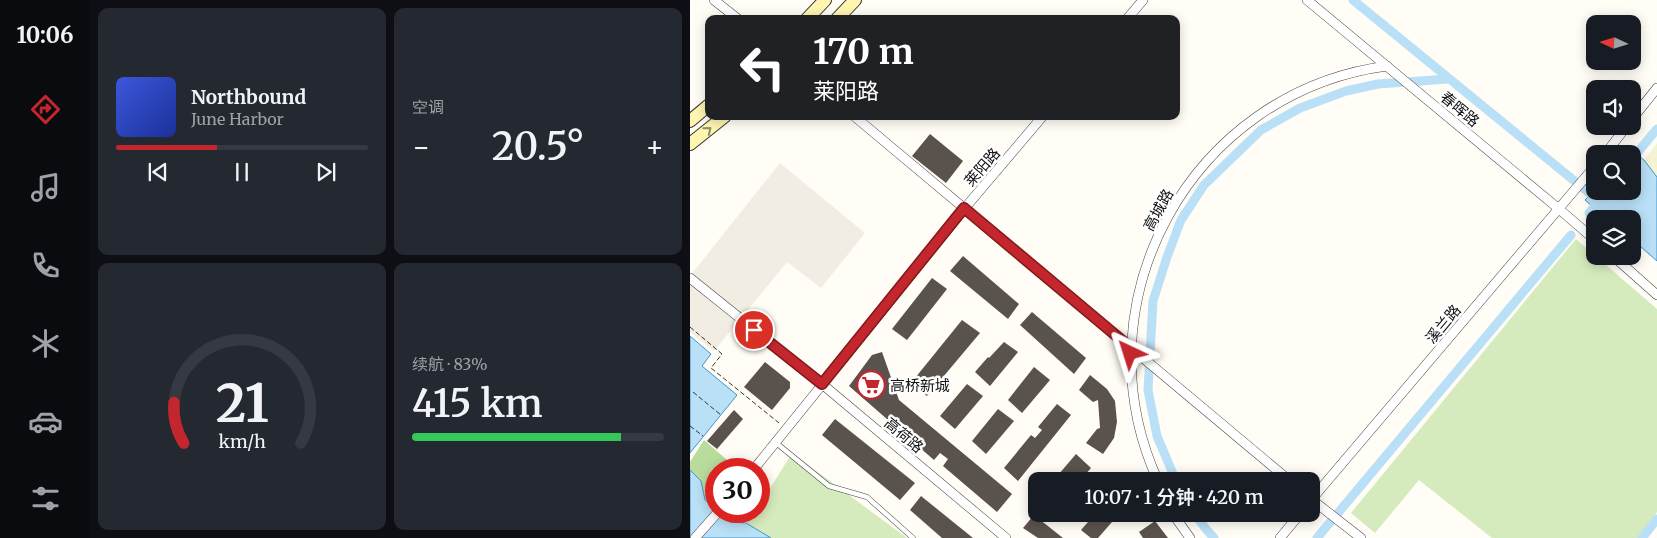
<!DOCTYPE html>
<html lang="zh">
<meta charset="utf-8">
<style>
:root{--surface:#171b24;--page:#242831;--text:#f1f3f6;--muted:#9ea1a6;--line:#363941;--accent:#c4262e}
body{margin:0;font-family:Merriweather,"Noto Sans SC",serif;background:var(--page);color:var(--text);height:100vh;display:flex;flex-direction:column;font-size:19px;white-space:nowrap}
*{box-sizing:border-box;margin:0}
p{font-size:16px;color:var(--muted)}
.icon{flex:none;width:28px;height:28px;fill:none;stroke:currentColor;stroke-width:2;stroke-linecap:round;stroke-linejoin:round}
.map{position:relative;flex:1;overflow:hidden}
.sheet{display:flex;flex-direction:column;gap:8px;padding:8px;background:#0d0f14;width:600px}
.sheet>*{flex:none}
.hud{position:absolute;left:15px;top:15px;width:475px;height:105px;border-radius:10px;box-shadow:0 2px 12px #0003;background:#202124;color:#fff;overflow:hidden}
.needle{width:32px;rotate:274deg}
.tools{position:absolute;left:896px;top:15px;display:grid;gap:10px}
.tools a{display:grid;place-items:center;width:55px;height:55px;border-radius:10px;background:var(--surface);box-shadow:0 2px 12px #0003;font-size:25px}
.speed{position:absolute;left:15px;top:458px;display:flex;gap:10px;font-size:25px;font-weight:700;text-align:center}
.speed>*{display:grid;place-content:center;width:65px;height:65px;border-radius:50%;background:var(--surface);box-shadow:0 2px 12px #0003;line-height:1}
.speed .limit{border:8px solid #d22;background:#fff;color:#111}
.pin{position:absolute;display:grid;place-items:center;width:42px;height:42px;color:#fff;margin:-21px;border:2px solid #fff;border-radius:50%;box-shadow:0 1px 5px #0007}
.me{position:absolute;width:55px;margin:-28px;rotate:319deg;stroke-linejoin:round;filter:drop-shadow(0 0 4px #0008)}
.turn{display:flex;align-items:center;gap:18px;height:105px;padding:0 25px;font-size:22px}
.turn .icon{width:65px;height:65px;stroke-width:2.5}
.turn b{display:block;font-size:35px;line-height:42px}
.big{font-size:38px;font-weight:600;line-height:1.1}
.sheet .tile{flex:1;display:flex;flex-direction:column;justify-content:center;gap:8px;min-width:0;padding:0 18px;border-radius:10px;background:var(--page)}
.sheet .dial{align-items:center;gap:0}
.dial svg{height:130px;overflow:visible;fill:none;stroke:var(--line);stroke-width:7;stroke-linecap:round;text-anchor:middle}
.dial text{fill:var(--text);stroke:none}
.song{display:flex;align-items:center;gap:15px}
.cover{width:60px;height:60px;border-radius:8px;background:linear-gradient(135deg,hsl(230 70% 55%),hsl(230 70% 35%))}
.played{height:5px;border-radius:2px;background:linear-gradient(90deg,var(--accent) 40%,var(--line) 40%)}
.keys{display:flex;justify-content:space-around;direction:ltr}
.heat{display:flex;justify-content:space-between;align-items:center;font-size:28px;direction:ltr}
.charge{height:8px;border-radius:4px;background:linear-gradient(90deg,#34c759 83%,var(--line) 0)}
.sheet .tiles{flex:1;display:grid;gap:8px;grid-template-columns:repeat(2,1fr)}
.trip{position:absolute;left:338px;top:472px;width:292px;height:50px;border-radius:10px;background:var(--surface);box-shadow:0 2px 12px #0003;font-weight:600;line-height:50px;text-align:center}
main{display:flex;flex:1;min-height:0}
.tab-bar{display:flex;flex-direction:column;width:90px;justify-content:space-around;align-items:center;background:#090b0e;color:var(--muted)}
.tab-bar .icon{width:35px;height:35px}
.tab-bar .on{color:var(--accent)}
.tab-bar b{font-size:22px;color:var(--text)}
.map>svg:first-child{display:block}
</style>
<main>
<nav class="tab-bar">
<b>10:06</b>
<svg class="icon on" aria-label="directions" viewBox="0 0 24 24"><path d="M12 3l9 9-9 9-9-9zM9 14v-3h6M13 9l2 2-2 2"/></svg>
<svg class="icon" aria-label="music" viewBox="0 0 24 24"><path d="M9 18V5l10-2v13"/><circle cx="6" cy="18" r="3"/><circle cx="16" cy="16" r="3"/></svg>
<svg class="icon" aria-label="phone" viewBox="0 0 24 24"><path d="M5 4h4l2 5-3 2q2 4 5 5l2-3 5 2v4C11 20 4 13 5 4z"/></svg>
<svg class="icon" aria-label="climate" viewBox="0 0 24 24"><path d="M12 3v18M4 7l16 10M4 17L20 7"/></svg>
<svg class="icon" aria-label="car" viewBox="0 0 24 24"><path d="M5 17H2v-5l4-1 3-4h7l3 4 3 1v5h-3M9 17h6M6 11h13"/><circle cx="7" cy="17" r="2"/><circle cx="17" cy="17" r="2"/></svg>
<svg class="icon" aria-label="filters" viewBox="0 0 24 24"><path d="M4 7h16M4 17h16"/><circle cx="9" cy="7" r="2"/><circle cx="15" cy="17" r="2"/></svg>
</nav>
<section class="sheet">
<div class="tiles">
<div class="tile">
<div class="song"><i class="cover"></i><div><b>Northbound</b><p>June Harbor</p></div></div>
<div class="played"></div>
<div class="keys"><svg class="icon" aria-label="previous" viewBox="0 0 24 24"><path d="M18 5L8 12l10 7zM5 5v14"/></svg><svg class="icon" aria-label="pause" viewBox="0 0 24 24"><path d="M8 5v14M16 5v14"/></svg><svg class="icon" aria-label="next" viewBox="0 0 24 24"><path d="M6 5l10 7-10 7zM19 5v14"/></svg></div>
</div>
<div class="tile"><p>空调</p>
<div class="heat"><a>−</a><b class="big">20.5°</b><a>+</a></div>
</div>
<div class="tile dial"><svg viewBox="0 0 100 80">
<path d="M14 69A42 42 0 1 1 86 69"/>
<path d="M14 69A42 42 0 0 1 8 44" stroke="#c4262e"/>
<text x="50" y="56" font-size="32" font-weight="700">21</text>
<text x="50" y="72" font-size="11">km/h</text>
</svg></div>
<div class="tile"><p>续航 · 83%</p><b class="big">415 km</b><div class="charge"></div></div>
</div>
</section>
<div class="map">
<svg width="967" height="538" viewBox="0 0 967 538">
<rect width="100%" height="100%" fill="#fffdf5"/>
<path fill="#f6f3d4" d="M967,143V177L954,160Z"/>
<g fill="#d5ebbd">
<path d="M886,239L967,309V512L948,538H802L729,480L685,533L661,513Z"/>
<path d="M102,453L217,538H81L56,523L65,511H69V506Z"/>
</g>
<path fill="#b9dc9c" d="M14,440L44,466L43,469H26V492L21,499L15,500L11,481L0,470V462Z"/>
<path fill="#f1ede2" d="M90,163L175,233L131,288L97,262L24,351L0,332V276Z"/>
<g fill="#b9e0f7" stroke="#3f96cf">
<path d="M943,151L954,160L967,177V261L943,240L942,219H917L895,200L905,190V191H942V154H940Z"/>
<path d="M0,336L21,354L12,366L47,395L0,453Z"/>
<path d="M0,470L11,481L15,500L40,522L56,523L81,538H0Z"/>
</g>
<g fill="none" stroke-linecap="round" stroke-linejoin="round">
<g stroke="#b9e0f7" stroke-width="9">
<path d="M663,0L909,201"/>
<path d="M942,159L967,129"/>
<path d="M899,213L917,191"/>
<path d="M486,481L467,436L458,390L463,301L477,257L491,220L514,185L571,130L610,108L656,91L688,84L758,79"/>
<path d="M505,514L516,529L524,538"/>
<path d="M627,538L881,235"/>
<path d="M952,538L967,519"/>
</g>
</g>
<g fill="#5a524d">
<path d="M240,134L273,161L256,183L222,156Z"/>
<path d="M273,256L329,304L318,319L260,271Z"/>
<path d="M242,278L257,289L217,340L202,329Z"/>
<path d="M342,312L396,358L384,374L330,325Z"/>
<path d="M272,320L290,333L237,396L221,383Z"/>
<path d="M314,342L328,352L300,386L285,372L298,357L299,358Z"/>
<path d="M192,352L209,400L322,494L307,512L253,466L258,459L250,453L244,460L159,386L182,355Z"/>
<path d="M75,362L100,382V388L82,410L54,387Z"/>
<path d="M344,367L360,380L332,413L318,400Z"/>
<path d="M400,375L417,389L425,401L427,422L424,438L413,454L396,443L407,429L410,428L408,400L403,402L389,390Z"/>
<path d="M277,384L293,396L265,429L250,416Z"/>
<path d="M367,404L381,415L328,481L314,468L341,435L345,438L352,430L348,427Z"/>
<path d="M308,409L324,421L296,454L282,441Z"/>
<path d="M44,410L53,419L27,449L17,441Z"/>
<path d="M145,419L225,483L210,500L132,435Z"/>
<path d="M386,454L401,468L390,481H363Z"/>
<path d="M231,496L283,538H252L220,510Z"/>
<path d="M405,514H429L408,538H401L391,530Z"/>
<path d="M344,515L373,538H348L333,528Z"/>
<path d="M465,521L478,538H453L449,532Z"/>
</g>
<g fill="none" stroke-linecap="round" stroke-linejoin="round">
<defs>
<path id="service" d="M85,442L139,486L177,497L223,538"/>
<g id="minor">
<path d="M24,0L48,19"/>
<path d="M617,0L869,209L905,240"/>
<path d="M437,19L453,0"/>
<path d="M164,116L600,481"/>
<path d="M942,119L967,88"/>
<path d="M915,154L937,126"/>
<path d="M923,256L967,295"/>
<path d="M0,278L132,384L316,538"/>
<path d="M64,469L274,209L353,116"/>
<path d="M468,481C386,302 501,92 697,66"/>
<path d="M621,499L671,538"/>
<path d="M621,500L905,166"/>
<path d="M483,514L500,538"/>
<path d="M5,538L29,511"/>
<path d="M590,538L610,514"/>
</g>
<g id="secondary">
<path d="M117,19L135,0"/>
<path d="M147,19L165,0"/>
<path d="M0,121L19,105"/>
<path d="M0,144L35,116"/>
</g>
</defs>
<use href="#service" stroke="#444" stroke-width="5.5"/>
<use href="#minor" stroke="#444" stroke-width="10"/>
<use href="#secondary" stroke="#333" stroke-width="14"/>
<g stroke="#333" stroke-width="1" stroke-dasharray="5 2.5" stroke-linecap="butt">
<path d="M0,327L32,354L21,368L89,423"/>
<path d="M3,392L31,415"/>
<path d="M0,426L13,436"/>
</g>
<use href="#service" stroke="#fff" stroke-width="4.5"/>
<use href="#minor" stroke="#fff" stroke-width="9"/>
<use href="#secondary" stroke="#fff6b0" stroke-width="12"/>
</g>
<defs><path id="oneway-chevron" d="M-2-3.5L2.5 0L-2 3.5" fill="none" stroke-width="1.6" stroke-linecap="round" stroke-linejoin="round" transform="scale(1.25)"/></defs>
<use stroke="#948f68" href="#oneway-chevron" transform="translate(18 130) rotate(-39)"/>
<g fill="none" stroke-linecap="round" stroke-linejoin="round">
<defs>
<path id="route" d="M64,330L132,384L274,208L441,348L440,353"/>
</defs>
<use href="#route" stroke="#7f191e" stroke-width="12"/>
<use href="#route" stroke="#c4262e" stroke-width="9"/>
</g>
<defs>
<symbol id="supermarket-ring" viewBox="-11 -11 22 22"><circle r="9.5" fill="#fff" stroke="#c4262e" stroke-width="1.5"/><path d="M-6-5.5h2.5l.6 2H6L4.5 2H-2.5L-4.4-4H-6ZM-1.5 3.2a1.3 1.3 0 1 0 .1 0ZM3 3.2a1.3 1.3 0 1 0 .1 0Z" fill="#c4262e"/></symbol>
</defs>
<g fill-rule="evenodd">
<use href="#supermarket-ring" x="165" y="369" width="32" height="32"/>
</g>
<g text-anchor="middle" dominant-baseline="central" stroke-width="5" stroke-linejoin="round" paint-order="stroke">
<g font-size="15" fill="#111" stroke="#fff">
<text transform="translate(770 109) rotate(40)">春晖路</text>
<text transform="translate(292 167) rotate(-49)">莱阳路</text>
<text transform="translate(468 210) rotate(-61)">高城路</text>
<text transform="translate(753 324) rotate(-50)">溪兰路</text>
<text transform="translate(214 435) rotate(40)">高荷路</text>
</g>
<g font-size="15" fill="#111" stroke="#fff" text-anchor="start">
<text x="200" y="385">高桥新城</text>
</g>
</g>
</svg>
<div class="tools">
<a><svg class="needle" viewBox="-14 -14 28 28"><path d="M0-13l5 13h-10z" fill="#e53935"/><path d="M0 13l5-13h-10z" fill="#9ea1a6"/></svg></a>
<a><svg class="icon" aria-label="sound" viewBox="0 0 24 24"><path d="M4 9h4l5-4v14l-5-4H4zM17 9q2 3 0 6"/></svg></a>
<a><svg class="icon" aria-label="search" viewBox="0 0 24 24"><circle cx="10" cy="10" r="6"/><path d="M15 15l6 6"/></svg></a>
<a><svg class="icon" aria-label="layers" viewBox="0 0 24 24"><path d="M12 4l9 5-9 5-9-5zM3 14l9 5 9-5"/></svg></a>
</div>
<div class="speed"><div class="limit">30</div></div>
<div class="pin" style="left:64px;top:330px;background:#d93025"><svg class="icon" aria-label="arrive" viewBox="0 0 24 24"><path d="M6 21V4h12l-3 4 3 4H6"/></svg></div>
<svg class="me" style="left:440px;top:353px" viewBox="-20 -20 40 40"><path d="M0-17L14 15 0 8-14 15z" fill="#c4262e" stroke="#fff" stroke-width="4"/></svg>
<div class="trip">10:07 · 1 分钟 · 420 m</div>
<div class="hud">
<div class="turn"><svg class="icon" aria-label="left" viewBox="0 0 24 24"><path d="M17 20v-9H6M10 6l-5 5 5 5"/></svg><div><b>170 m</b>莱阳路</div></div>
</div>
</div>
</main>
